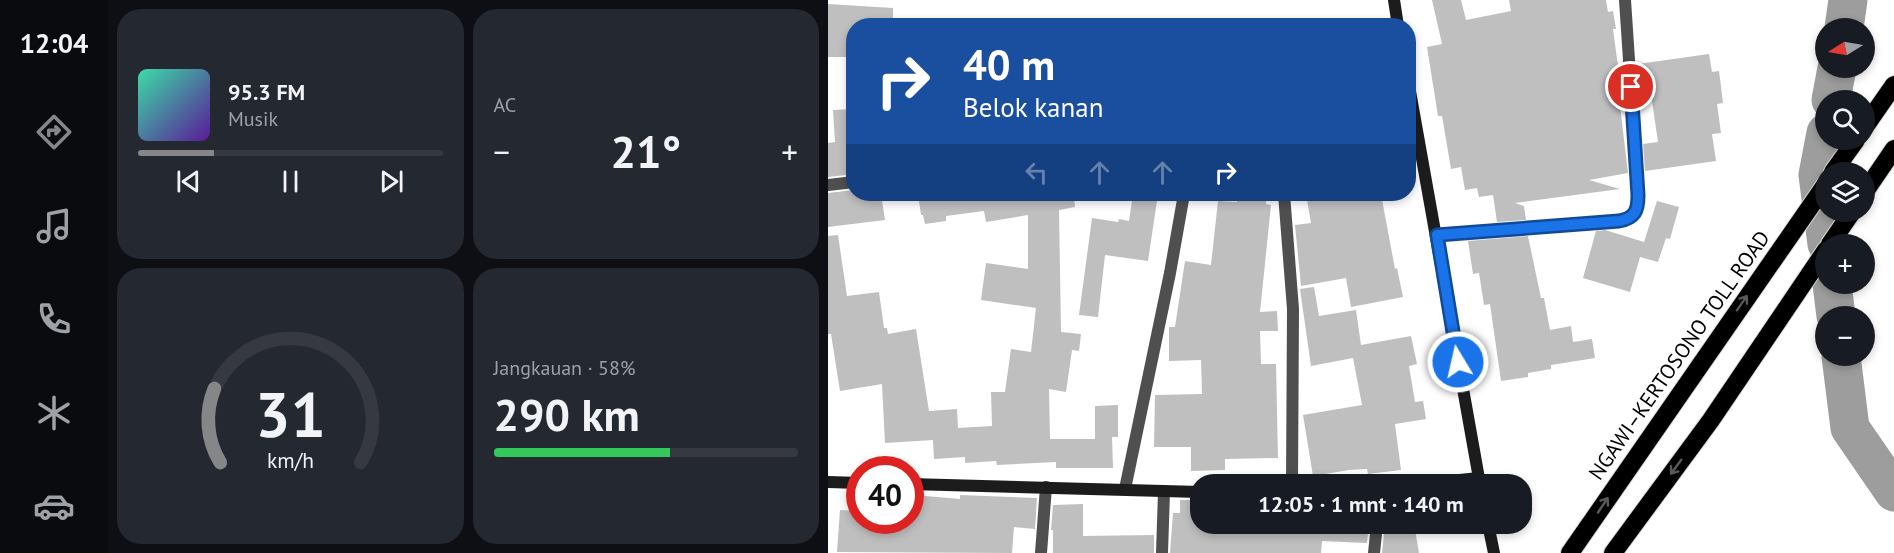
<!DOCTYPE html>
<html lang="id">
<meta charset="utf-8">
<style>
:root{--surface:#171b24;--page:#242831;--text:#f1f3f6;--muted:#9ea1a6;--line:#363941;--accent:#858687}
body{margin:0;font-family:"PT Sans",sans-serif;background:var(--page);color:var(--text);height:100vh;display:flex;flex-direction:column;font-size:22px;white-space:nowrap}
*{box-sizing:border-box;margin:0}
p{font-size:20px;color:var(--muted)}
.icon{flex:none;width:33px;height:33px;fill:none;stroke:currentColor;stroke-width:2;stroke-linecap:round;stroke-linejoin:round}
.map{position:relative;flex:1;overflow:hidden}
.sheet{display:flex;flex-direction:column;gap:9px;padding:9px;background:#0d0f14;width:720px}
.sheet>*{flex:none}
.top-card{position:absolute;left:18px;top:18px;width:570px;height:183px;border-radius:24px;box-shadow:0 3px 9px #0003;background:#1a4fa0;color:#fff;overflow:hidden}
.needle{width:39px;rotate:259deg}
.tools{position:absolute;left:987px;top:18px;display:grid;gap:12px}
.tools a{display:grid;place-items:center;width:60px;height:60px;border-radius:50%;background:var(--surface);box-shadow:0 3px 9px #0003;font-size:30px}
.speed{position:absolute;left:18px;top:456px;display:flex;gap:12px;font-size:30px;font-weight:700;text-align:center}
.speed>*{display:grid;place-content:center;width:78px;height:78px;border-radius:50%;background:var(--surface);box-shadow:0 3px 9px #0003;line-height:1}
.speed .limit{border:9px solid #d22;background:#fff;color:#111}
.pin{position:absolute;display:grid;place-items:center;width:51px;height:51px;color:#fff;margin:-26px;border:3px solid #fff;border-radius:50%;box-shadow:0 2px 6px #0007}
.me{position:absolute;width:66px;margin:-33px;rotate:351deg;stroke-linejoin:round;filter:drop-shadow(0 0 4px #0008)}
.turn{display:flex;align-items:center;gap:21px;height:126px;padding:0 18px;font-size:27px}
.turn .icon{width:78px;height:78px;stroke-width:2.5}
.turn b{display:block;font-size:42px;line-height:51px}
.lanes{display:flex;align-items:center;height:57px;padding:0 18px;background:#0003;justify-content:center;gap:30px;direction:ltr}
.lanes .off{opacity:.35}
.big{font-size:45px;font-weight:700;line-height:1.1}
.sheet .tile{flex:1;display:flex;flex-direction:column;justify-content:center;gap:9px;min-width:0;padding:0 21px;border-radius:24px;background:var(--page)}
.sheet .dial{align-items:center;gap:0}
.dial svg{height:156px;overflow:visible;fill:none;stroke:var(--line);stroke-width:7;stroke-linecap:round;text-anchor:middle}
.dial text{fill:var(--text);stroke:none}
.song{display:flex;align-items:center;gap:18px}
.cover{width:72px;height:72px;border-radius:9px;background:linear-gradient(135deg,hsl(160 70% 55%),hsl(270 70% 35%))}
.played{height:6px;border-radius:3px;background:linear-gradient(90deg,var(--accent) 25%,var(--line) 25%)}
.keys{display:flex;justify-content:space-around;direction:ltr}
.heat{display:flex;justify-content:space-between;align-items:center;font-size:33px;direction:ltr}
.charge{height:9px;border-radius:4px;background:linear-gradient(90deg,#34c759 58%,var(--line) 0)}
.sheet .tiles{flex:1;display:grid;gap:9px;grid-template-columns:repeat(2,1fr)}
.trip{position:absolute;left:362px;top:474px;width:342px;height:60px;border-radius:24px;background:var(--surface);box-shadow:0 3px 9px #0003;font-weight:700;line-height:60px;text-align:center}
main{display:flex;flex:1;min-height:0}
.tabs{display:flex;flex-direction:column;width:108px;justify-content:space-around;align-items:center;background:#090b0e;color:var(--muted)}
.tabs .icon{width:42px;height:42px}
.tabs .current{color:var(--accent)}
.tabs b{font-size:27px;color:var(--text)}
.map>svg:first-child{display:block}
</style>
<main>
<nav class="tabs">
<b>12:04</b>
<svg class="icon current" aria-label="directions" viewBox="0 0 24 24"><path d="M12 3l9 9-9 9-9-9zM9 14v-3h6M13 9l2 2-2 2"/></svg>
<svg class="icon" aria-label="music" viewBox="0 0 24 24"><path d="M9 18V5l10-2v13"/><circle cx="6" cy="18" r="3"/><circle cx="16" cy="16" r="3"/></svg>
<svg class="icon" aria-label="phone" viewBox="0 0 24 24"><path d="M5 4h4l2 5-3 2q2 4 5 5l2-3 5 2v4C11 20 4 13 5 4z"/></svg>
<svg class="icon" aria-label="climate" viewBox="0 0 24 24"><path d="M12 3v18M4 7l16 10M4 17L20 7"/></svg>
<svg class="icon" aria-label="car" viewBox="0 0 24 24"><path d="M5 17H2v-5l4-1 3-4h7l3 4 3 1v5h-3M9 17h6M6 11h13"/><circle cx="7" cy="17" r="2"/><circle cx="17" cy="17" r="2"/></svg>
</nav>
<section class="sheet">
<div class="tiles">
<div class="tile">
<div class="song"><i class="cover"></i><div><b>95.3 FM</b><p>Musik</p></div></div>
<div class="played"></div>
<div class="keys"><svg class="icon" aria-label="previous" viewBox="0 0 24 24"><path d="M18 5L8 12l10 7zM5 5v14"/></svg><svg class="icon" aria-label="pause" viewBox="0 0 24 24"><path d="M8 5v14M16 5v14"/></svg><svg class="icon" aria-label="next" viewBox="0 0 24 24"><path d="M6 5l10 7-10 7zM19 5v14"/></svg></div>
</div>
<div class="tile"><p>AC</p>
<div class="heat"><a>−</a><b class="big">21°</b><a>+</a></div>
</div>
<div class="tile dial"><svg viewBox="0 0 100 80">
<path d="M14 69A42 42 0 1 1 86 69"/>
<path d="M14 69A42 42 0 0 1 11 31" stroke="#858687"/>
<text x="50" y="56" font-size="32" font-weight="700">31</text>
<text x="50" y="72" font-size="11">km/h</text>
</svg></div>
<div class="tile"><p>Jangkauan · 58%</p><b class="big">290 km</b><div class="charge"></div></div>
</div>
</section>
<div class="map">
<svg width="1066" height="553" viewBox="0 0 1066 553">
<rect width="100%" height="100%" fill="#fff"/>
<g fill="none" stroke-linecap="round" stroke-linejoin="round">
<g stroke="#9d9d9d" stroke-width="39">
<path d="M1016,28L1020,0"/>
<path d="M1003,100L1009,68"/>
<path d="M998,133L990,175L999,244"/>
<path d="M1004,284L1008,316"/>
<path d="M1013,356L1022,428L1066,492"/>
</g>
</g>
<g fill="#bfbfbf">
<path d="M604,0H633L638,20L683,11L681,0H778L780,12L785,11L788,29H785L790,66H793L796,105L792,106L800,173L761,180L792,189L687,203L696,206L698,220L669,222L665,195L651,197L649,188L637,190L633,167L623,169L614,116H610L607,97L599,47L614,44Z"/>
<path d="M0,4L65,8V26H26V57H0Z"/>
<path d="M881,54L884,72L891,71L895,103L889,104L893,133L884,134L888,161L817,171L815,144L830,142L824,101L812,103L810,64Z"/>
<path d="M26,109V174L0,177V143L7,142L5,110Z"/>
<path d="M26,190V194H53L57,220L0,227V193Z"/>
<path d="M90,194H181L182,198L246,197L247,207L231,210L233,332L253,334L251,351L244,350L238,392L221,389L222,439H267V406L290,405V437H284L285,468H228V462L169,465L168,461L137,463V457L106,459L105,440L57,443L54,384L12,391L3,334H0V236L10,235L19,296L51,292L56,328H59L60,334L88,329L101,411L129,409L130,428L164,426L163,392H177L183,349L203,352L208,308L153,300L158,263L200,269V215L158,222L156,211L118,216V221L97,224L95,215H93Z"/>
<path d="M305,194H330L320,261L277,255L270,317L251,315L264,218L290,222L291,219L301,221Z"/>
<path d="M410,194H439L438,204L443,205L432,312L449,311L450,331H432L433,364H448L450,458L397,459V470L363,471V447H326L327,395L374,394L373,360L341,361V327H347L357,261L383,265L390,201L409,202Z"/>
<path d="M478,194H553L567,269L569,268L575,297L523,307L518,278L473,286L467,225L483,223Z"/>
<path d="M829,201L851,207L842,239L838,238L830,262L812,257L802,292L755,278L768,231L777,230L816,242Z"/>
<path d="M700,236L713,298H716L722,330L743,326L745,342L764,339L767,358L723,365V369L700,373V377L673,381L662,304L656,305L651,273L645,274L640,241Z"/>
<path d="M486,287L491,316L528,310L533,345L583,336L589,364L581,366L587,402L595,401L598,419L567,424L573,470L540,474L539,469L521,470L485,476L475,415L534,405L525,358L483,366L472,289Z"/>
<path d="M86,495L132,499V495L209,498L207,529L186,527L184,553L9,552L12,510L32,511V520H84Z"/>
<path d="M352,500H372V524H541L539,543L494,541L493,553H342L345,513H352Z"/>
<path d="M255,504V536L326,535V553H225V530H223L225,505Z"/>
<path d="M557,524H586L591,553H554Z"/>
</g>
<g fill="none" stroke-linecap="round" stroke-linejoin="round">
<defs>
<g id="highway">
<path d="M1036,128L1066,85"/>
<path d="M1005,172L1028,140"/>
<path d="M1036,193L1066,149"/>
<path d="M1002,244L1024,212"/>
<path d="M742,553L998,184"/>
<path d="M785,553L883,420L998,250"/>
</g>
</defs>
<use href="#highway" stroke="#dbdbdb" stroke-width="20"/>
<g stroke="#4f4f4f" stroke-width="12">
<path d="M0,185L26,182"/>
<path d="M456,194L465,309L464,484"/>
<path d="M609,235L791,221C807,217 810,211 810,195L797,0"/>
<path d="M297,489L342,273L356,194"/>
<path d="M213,553L218,487"/>
<path d="M334,553L336,492"/>
<path d="M546,553L549,524"/>
</g>
<g stroke="#1c1c1c" stroke-width="12">
<path d="M566,0L570,26"/>
<path d="M580,80L652,484"/>
<path d="M0,482L32,483"/>
<path d="M82,484L372,492"/>
<path d="M593,484L651,478"/>
<path d="M660,524L666,553"/>
</g>
<use href="#highway" stroke="#000" stroke-width="18"/>
</g>
<defs><path id="oneway-shaft" d="M-6 0H5M1.5-3L5.5 0L1.5 3" fill="none" stroke-width="1.6" stroke-linecap="round" stroke-linejoin="round" transform="scale(1.5)"/></defs>
<g stroke="#595959">
<use href="#oneway-shaft" transform="translate(914 303) rotate(-55)"/>
<use href="#oneway-shaft" transform="translate(848 467) rotate(126)"/>
<use href="#oneway-shaft" transform="translate(775 505) rotate(-56)"/>
</g>
<g fill="none" stroke-linecap="round" stroke-linejoin="round">
<defs>
<path id="route" d="M630,362L609,235L791,221C807,218 810,211 810,195L803,87"/>
</defs>
<use href="#route" stroke="#114b97" stroke-width="15"/>
<use href="#route" stroke="#1a73e8" stroke-width="10"/>
</g>
<g text-anchor="middle" dominant-baseline="central" stroke-width="6" stroke-linejoin="round" paint-order="stroke">
<g font-size="21" fill="#000" stroke="#fff">
<text transform="translate(851 355) rotate(-55)">NGAWI–KERTOSONO TOLL ROAD</text>
</g>
</g>
</svg>
<div class="tools">
<a><svg class="needle" viewBox="-14 -14 28 28"><path d="M0-13l5 13h-10z" fill="#e53935"/><path d="M0 13l5-13h-10z" fill="#9ea1a6"/></svg></a>
<a><svg class="icon" aria-label="search" viewBox="0 0 24 24"><circle cx="10" cy="10" r="6"/><path d="M15 15l6 6"/></svg></a>
<a><svg class="icon" aria-label="layers" viewBox="0 0 24 24"><path d="M12 4l9 5-9 5-9-5zM3 14l9 5 9-5"/></svg></a>
<a>+</a>
<a>−</a>
</div>
<div class="speed"><div class="limit">40</div></div>
<div class="pin" style="left:803px;top:87px;background:#d93025"><svg class="icon" aria-label="arrive" viewBox="0 0 24 24"><path d="M6 21V4h12l-3 4 3 4H6"/></svg></div>
<svg class="me" style="left:630px;top:362px" viewBox="-20 -20 40 40"><circle r="17" fill="#1a73e8" stroke="#fff" stroke-width="3"/><path d="M0-11L8 9 0 5-8 9z" fill="#fff"/></svg>
<div class="trip">12:05 · 1 mnt · 140 m</div>
<div class="top-card">
<div class="turn"><svg class="icon" aria-label="right" viewBox="0 0 24 24"><path d="M7 20v-9h11M14 6l5 5-5 5"/></svg><div><b>40 m</b>Belok kanan</div></div>
<div class="lanes"><svg class="icon off" aria-label="left" viewBox="0 0 24 24"><path d="M17 20v-9H6M10 6l-5 5 5 5"/></svg><svg class="icon off" aria-label="ahead" viewBox="0 0 24 24"><path d="M12 20V5M6 11l6-6 6 6"/></svg><svg class="icon off" aria-label="ahead" viewBox="0 0 24 24"><path d="M12 20V5M6 11l6-6 6 6"/></svg><svg class="icon" aria-label="right" viewBox="0 0 24 24"><path d="M7 20v-9h11M14 6l5 5-5 5"/></svg></div>
</div>
</div>
</main>
